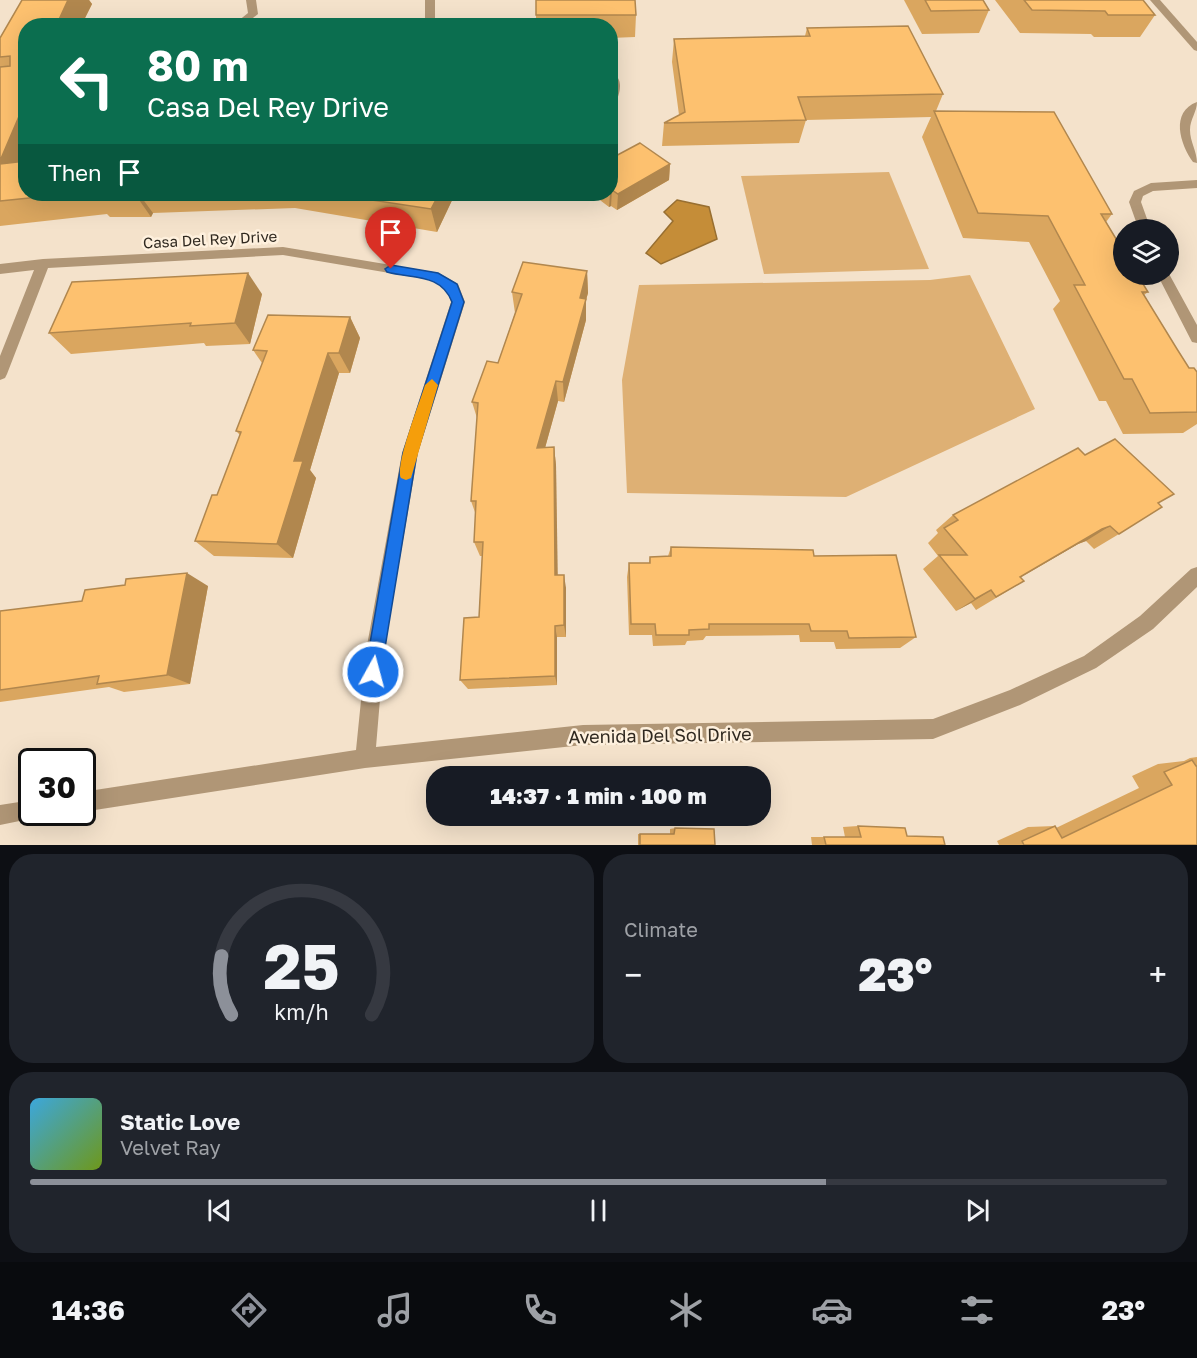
<!DOCTYPE html>
<meta charset="utf-8">
<style>
:root{--surface:#171b24;--page:#20242c;--text:#f1f3f6;--muted:#9ea1a6;--line:#363941;--accent:#8c9099}
body{margin:0;font-family:"Golos Text",sans-serif;background:var(--page);color:var(--text);height:100vh;display:flex;flex-direction:column;font-size:22px;white-space:nowrap}
*{box-sizing:border-box;margin:0}
p{font-size:20px;color:var(--muted)}
.icon{flex:none;width:33px;height:33px;fill:none;stroke:currentColor;stroke-width:2;stroke-linecap:round;stroke-linejoin:round}
.map{position:relative;height:845px;overflow:hidden}
.sheet{display:flex;flex-direction:column;gap:9px;padding:9px;background:#0d0f14;flex:1}
.sheet>*{flex:none}
.banner{position:absolute;left:18px;top:18px;width:600px;height:183px;border-radius:24px;box-shadow:0 6px 24px #0002;background:#0b6e4f;color:#fff;overflow:hidden}
.tools{position:absolute;left:1113px;top:219px;display:grid;gap:12px}
.tools a{display:grid;place-items:center;width:66px;height:66px;border-radius:50%;background:var(--surface);box-shadow:0 6px 24px #0002;font-size:30px}
.speed{position:absolute;left:18px;top:748px;display:flex;gap:12px;font-size:30px;font-weight:700;text-align:center}
.speed>*{display:grid;place-content:center;width:78px;height:78px;border-radius:50%;background:var(--surface);box-shadow:0 6px 24px #0002;line-height:1}
.speed .limit{border:3px solid #111;border-radius:9px;background:#fff;color:#111}
.pin{position:absolute;display:grid;place-items:center;width:51px;height:51px;color:#fff;margin:-62px -26px;border-radius:50% 50% 50% 0;rotate:-45deg;box-shadow:0 0 6px #0007}
.pin .icon{rotate:45deg}
.me{position:absolute;width:66px;margin:-33px;rotate:7deg;stroke-linejoin:round;filter:drop-shadow(0 0 4px #0008)}
.turn{display:flex;align-items:center;gap:21px;height:126px;padding:0 30px;font-size:27px}
.turn .icon{width:78px;height:78px;stroke-width:2.5}
.turn b{display:block;font-size:42px;line-height:51px}
.then{display:flex;align-items:center;height:57px;padding:0 30px;background:#0003;gap:12px;font-size:22px}
.big{font-size:45px;font-weight:800;line-height:1.1}
.sheet .card{flex:1;display:flex;flex-direction:column;justify-content:center;gap:9px;min-width:0;padding:0 21px;border-radius:24px;background:var(--page)}
.sheet .dial{align-items:center;gap:0}
.dial svg{height:156px;overflow:visible;fill:none;stroke:var(--line);stroke-width:7;stroke-linecap:round;text-anchor:middle}
.dial text{fill:var(--text);stroke:none}
.song{display:flex;align-items:center;gap:18px}
.cover{width:72px;height:72px;border-radius:9px;background:linear-gradient(135deg,hsl(200 70% 55%),hsl(80 70% 35%))}
.played{height:6px;border-radius:3px;background:linear-gradient(90deg,var(--accent) 70%,var(--line) 70%)}
.keys{display:flex;justify-content:space-around;direction:ltr}
.heat{display:flex;justify-content:space-between;align-items:center;font-size:33px;direction:ltr}
.sheet .tiles{flex:1;display:grid;gap:9px;grid-template-columns:1fr 1fr}
.card:last-child{grid-column:span 2}
.trip{position:absolute;left:426px;top:766px;width:345px;height:60px;border-radius:24px;background:var(--surface);box-shadow:0 6px 24px #0002;font-weight:800;line-height:60px;text-align:center}
.dock{display:flex;height:96px;justify-content:space-around;align-items:center;background:#090b0e;color:var(--muted)}
.dock .icon{width:42px;height:42px}
.dock .on{color:var(--accent)}
.dock b{font-size:27px;color:var(--text)}
.map>svg:first-child{display:block}
</style>
<div class="map">
<svg width="1197" height="845" viewBox="0 0 1197 845">
<rect width="100%" height="100%" fill="#f4e2cb"/>
<g fill="#deb074">
<path d="M889,172L929,269L764,274L741,176Z"/>
<path d="M970,275L1035,409L846,497L627,493L622,380L639,285L930,280Z"/>
</g>
<path fill="#c58d38" stroke="#986f31" stroke-width="1.5" d="M677,200L709,207L717,239L661,264L646,253L673,221L664,212Z"/>
<g fill="none" stroke-linecap="round" stroke-linejoin="round">
<g fill="#b09676" fill-rule="evenodd">
<path d="M246,0H256L258,14L243,26H232L248,13Z"/>
<rect x="425" y="0" width="10" height="26"/>
<path d="M1150,0H1160L1197,42V51L1194,50Z"/>
<path d="M610,71C625,79 620,92 615,105L610,108Z"/>
<path d="M1197,102C1197,112 1190,119 1190,130C1190,142 1197,151 1197,163L1193,162C1180,144 1170,112 1197,102Z"/>
<path d="M1197,180V188L1153,191L1143,196L1141,202L1151,230H1139L1129,202L1134,191L1151,183Z"/>
<path d="M283,247L439,273L458,284L465,302L418,453L384,651L376,747L583,725L933,719L1010,690L1084,656L1140,616L1191,569L1197,567V587L1153,629L1096,668L1020,705L933,739L583,745L365,768L82,812V792L356,750L366,651L402,453L451,302L447,290L431,280L283,255L48,268L7,374L5,378L0,380V356L34,270L0,274V264L43,259Z"/>
<path d="M1168,272L1197,325V343L1192,342L1157,274H1168Z"/>
<path d="M32,800V813H41L39,817L0,825V805Z"/>
</g>
</g>
<g fill="#daa65f">
<path d="M22,0H89L92,4L81,26H26V194H455L437,232L295,208L153,213L151,217H110L107,214L0,226V38Z"/>
<path d="M904,0H983L989,10L979,33L922,34Z"/>
<path d="M995,0H1143L1155,15L1140,37H1094L1091,34L1020,33Z"/>
<path d="M536,15H636L635,37L610,38V26H536Z"/>
<path d="M807,28L943,94L936,111L1112,214L1106,222L1148,292L1144,295L1177,349L1189,368L1197,372V424L1183,433L1123,434L1106,401H1099L1053,309L1060,301L1029,242L963,238L922,137L931,117L806,120L799,143L662,146L664,123L679,115L672,62L674,39L805,36Z"/>
<path d="M610,159L670,164L669,180L617,210L611,206L609,207L592,194H610Z"/>
<path d="M587,271L588,293L586,300V320L564,402L558,401L545,448L554,447L556,465L557,575L566,588V637H557V685L468,689L460,680L479,617L482,556H480L474,542L476,515L471,501L477,418L472,402L498,363L515,313L512,292Z"/>
<path d="M262,294L250,344L206,346L204,343L71,354L49,333Z"/>
<path d="M350,317L360,338L350,373H339L310,470L316,478L293,558L214,556L195,541L217,495L240,435L236,431L262,363L253,350Z"/>
<path d="M1085,455L1119,534L1094,549L1086,541L1078,544L1021,577L1024,581L976,610L971,603L956,611L923,569L938,556L928,543L938,533L936,530L953,515Z"/>
<path d="M671,547L814,556L916,637L900,648L836,649L834,642H800L799,635L706,636L703,640L687,641L685,645L653,646L652,635H629L627,577L629,563H649L650,557L668,556Z"/>
<path d="M208,586L190,684L124,692L109,687L0,702V611Z"/>
<path d="M1197,757V845H999L997,841L1028,827L1055,826L1056,828L1139,788L1132,776L1158,764L1184,761L1190,758Z"/>
<path d="M858,826L907,836L945,845H812L811,837H845L843,827Z"/>
<path d="M675,828L715,845H638V834H670V829Z"/>
</g>
<g fill="#b1874e">
<path d="M68,0H89L92,4L81,26H56Z"/>
<path d="M26,100V170L0,165V161Z"/>
<path d="M670,164L669,180L617,210L618,194Z"/>
<path d="M612,190L611,206L609,207L610,194V191Z"/>
<path d="M135,194H139L153,213L151,217Z"/>
<path d="M439,194H455L437,232L431,209Z"/>
<path d="M587,271L588,293L586,300V320L564,402L563,382L580,298Z"/>
<path d="M248,273L262,294L250,344L235,323Z"/>
<path d="M350,317L360,338L350,373L339,353Z"/>
<path d="M328,353L339,373L310,470L316,478L293,558L277,544L294,461Z"/>
<path d="M556,381L558,401L540,466L537,448Z"/>
<path d="M554,447L556,465L558,588L555,575Z"/>
<path d="M1110,526L1086,541L1078,544L999,590L1102,529Z"/>
<path d="M187,573L208,586L190,684L167,675Z"/>
<path d="M564,575L566,588V637L564,625Z"/>
<path d="M991,590L971,603L956,611L975,599Z"/>
<path d="M555,626L557,637V685L555,676Z"/>
</g>
<g fill="#fdc16f" stroke="#b1874e" stroke-width="1.5">
<path d="M22,0H68L56,26H26V86L22,93H26V100L0,161V67L10,66V56L0,57V38Z"/>
<path d="M536,0H635L636,15H536Z"/>
<path d="M925,0H983L989,10L931,11Z"/>
<path d="M1024,0H1143L1155,15H1108L1105,11L1032,10Z"/>
<path d="M908,26L943,94L798,97L806,120L664,123L685,112L674,39L810,36L807,28Z"/>
<path d="M934,111L1054,112L1112,214H1101L1124,252V274H1137L1148,292H1142L1177,349L1189,368H1194L1197,372V412L1150,413L1132,379H1124L1074,285H1085L1048,216L978,213Z"/>
<path d="M640,143L670,164L618,194L612,190L610,191V159Z"/>
<path d="M26,161V194H68L0,201V164Z"/>
<path d="M332,194H439L431,209Z"/>
<path d="M523,262L587,271L580,298L586,299L563,382L556,381L537,448L554,447L555,575H564V625L555,626V676L460,680L464,618L479,617L483,542H474L476,501H471L478,403L472,402L487,361L498,363L522,294L512,292Z"/>
<path d="M248,273L235,323L190,326L191,323L49,333L72,282Z"/>
<path d="M268,315L350,317L339,353H328L294,461H303L277,544L195,541L212,495H217L241,432L236,431L267,351L253,350Z"/>
<path d="M1115,439L1174,494L1158,503L1162,507L1119,534L1110,526L1102,529L1020,577L1024,581L996,597L991,590L975,599L939,555H967L944,528L958,520L953,515L1078,448L1085,455Z"/>
<path d="M671,547L813,550L814,556L896,555L916,637L849,638L847,631H811L809,624H709V629L689,630V635H656L655,624H631L629,563H650V557L671,556Z"/>
<path d="M187,573L167,675L97,684L99,676L0,690V611L82,601L85,590L125,585L126,579Z"/>
<path d="M1192,760L1196,766H1197V845H1024L1022,841L1055,826L1062,838L1172,785L1164,772Z"/>
<path d="M858,826L905,828L907,836L943,837L945,845H826L824,837H861Z"/>
<path d="M675,828L714,829L715,845H640V834H674Z"/>
</g>
<path fill="#1a73e8" stroke="#114b97" stroke-width="1.5" d="M391,265L438,273L457,284L464,302L417,453L381,672L379,678L373,681L367,678L365,672L403,453L452,302C441,273 412,279 387,272L385,269Z"/>
<path fill="#f59e0b" d="M432,379L438,385L411,478L406,480L401,478C395,464 420,402 425,385Z"/>
<g text-anchor="middle" dominant-baseline="central" stroke-width="5" stroke-linejoin="round" paint-order="stroke">
<g font-size="15" fill="#302920" stroke="#fef0dd">
<text transform="translate(210 239) rotate(-3)">Casa Del Rey Drive</text>
</g>
<g font-size="18" fill="#302920" stroke="#fef0dd">
<text transform="translate(660 735) rotate(-1)">Avenida Del Sol Drive</text>
</g>
</g>
</svg>
<div class="tools">
<a><svg class="icon" aria-label="layers" viewBox="0 0 24 24"><path d="M12 4l9 5-9 5-9-5zM3 14l9 5 9-5"/></svg></a>
</div>
<div class="speed"><div class="limit">30</div></div>
<div class="pin" style="left:391px;top:269px;background:#d93025"><svg class="icon" aria-label="arrive" viewBox="0 0 24 24"><path d="M6 21V4h12l-3 4 3 4H6"/></svg></div>
<svg class="me" style="left:373px;top:672px" viewBox="-20 -20 40 40"><circle r="17" fill="#1a73e8" stroke="#fff" stroke-width="3"/><path d="M0-11L8 9 0 5-8 9z" fill="#fff"/></svg>
<div class="trip">14:37 · 1 min · 100 m</div>
<div class="banner">
<div class="turn"><svg class="icon" aria-label="left" viewBox="0 0 24 24"><path d="M17 20v-9H6M10 6l-5 5 5 5"/></svg><div><b>80 m</b>Casa Del Rey Drive</div></div>
<div class="then">Then<svg class="icon" aria-label="arrive" viewBox="0 0 24 24"><path d="M6 21V4h12l-3 4 3 4H6"/></svg></div>
</div>
</div>
<section class="sheet">
<div class="tiles">
<div class="card dial"><svg viewBox="0 0 100 80">
<path d="M14 69A42 42 0 1 1 86 69"/>
<path d="M14 69A42 42 0 0 1 9 39" stroke="#8c9099"/>
<text x="50" y="56" font-size="32" font-weight="700">25</text>
<text x="50" y="72" font-size="11">km/h</text>
</svg></div>
<div class="card"><p>Climate</p>
<div class="heat"><a>−</a><b class="big">23°</b><a>+</a></div>
</div>
<div class="card">
<div class="song"><i class="cover"></i><div><b>Static Love</b><p>Velvet Ray</p></div></div>
<div class="played"></div>
<div class="keys"><svg class="icon" aria-label="previous" viewBox="0 0 24 24"><path d="M18 5L8 12l10 7zM5 5v14"/></svg><svg class="icon" aria-label="pause" viewBox="0 0 24 24"><path d="M8 5v14M16 5v14"/></svg><svg class="icon" aria-label="next" viewBox="0 0 24 24"><path d="M6 5l10 7-10 7zM19 5v14"/></svg></div>
</div>
</div>
</section>
<nav class="dock">
<b>14:36</b>
<svg class="icon on" aria-label="directions" viewBox="0 0 24 24"><path d="M12 3l9 9-9 9-9-9zM9 14v-3h6M13 9l2 2-2 2"/></svg>
<svg class="icon" aria-label="music" viewBox="0 0 24 24"><path d="M9 18V5l10-2v13"/><circle cx="6" cy="18" r="3"/><circle cx="16" cy="16" r="3"/></svg>
<svg class="icon" aria-label="phone" viewBox="0 0 24 24"><path d="M5 4h4l2 5-3 2q2 4 5 5l2-3 5 2v4C11 20 4 13 5 4z"/></svg>
<svg class="icon" aria-label="climate" viewBox="0 0 24 24"><path d="M12 3v18M4 7l16 10M4 17L20 7"/></svg>
<svg class="icon" aria-label="car" viewBox="0 0 24 24"><path d="M5 17H2v-5l4-1 3-4h7l3 4 3 1v5h-3M9 17h6M6 11h13"/><circle cx="7" cy="17" r="2"/><circle cx="17" cy="17" r="2"/></svg>
<svg class="icon" aria-label="filters" viewBox="0 0 24 24"><path d="M4 7h16M4 17h16"/><circle cx="9" cy="7" r="2"/><circle cx="15" cy="17" r="2"/></svg>
<b>23°</b>
</nav>
